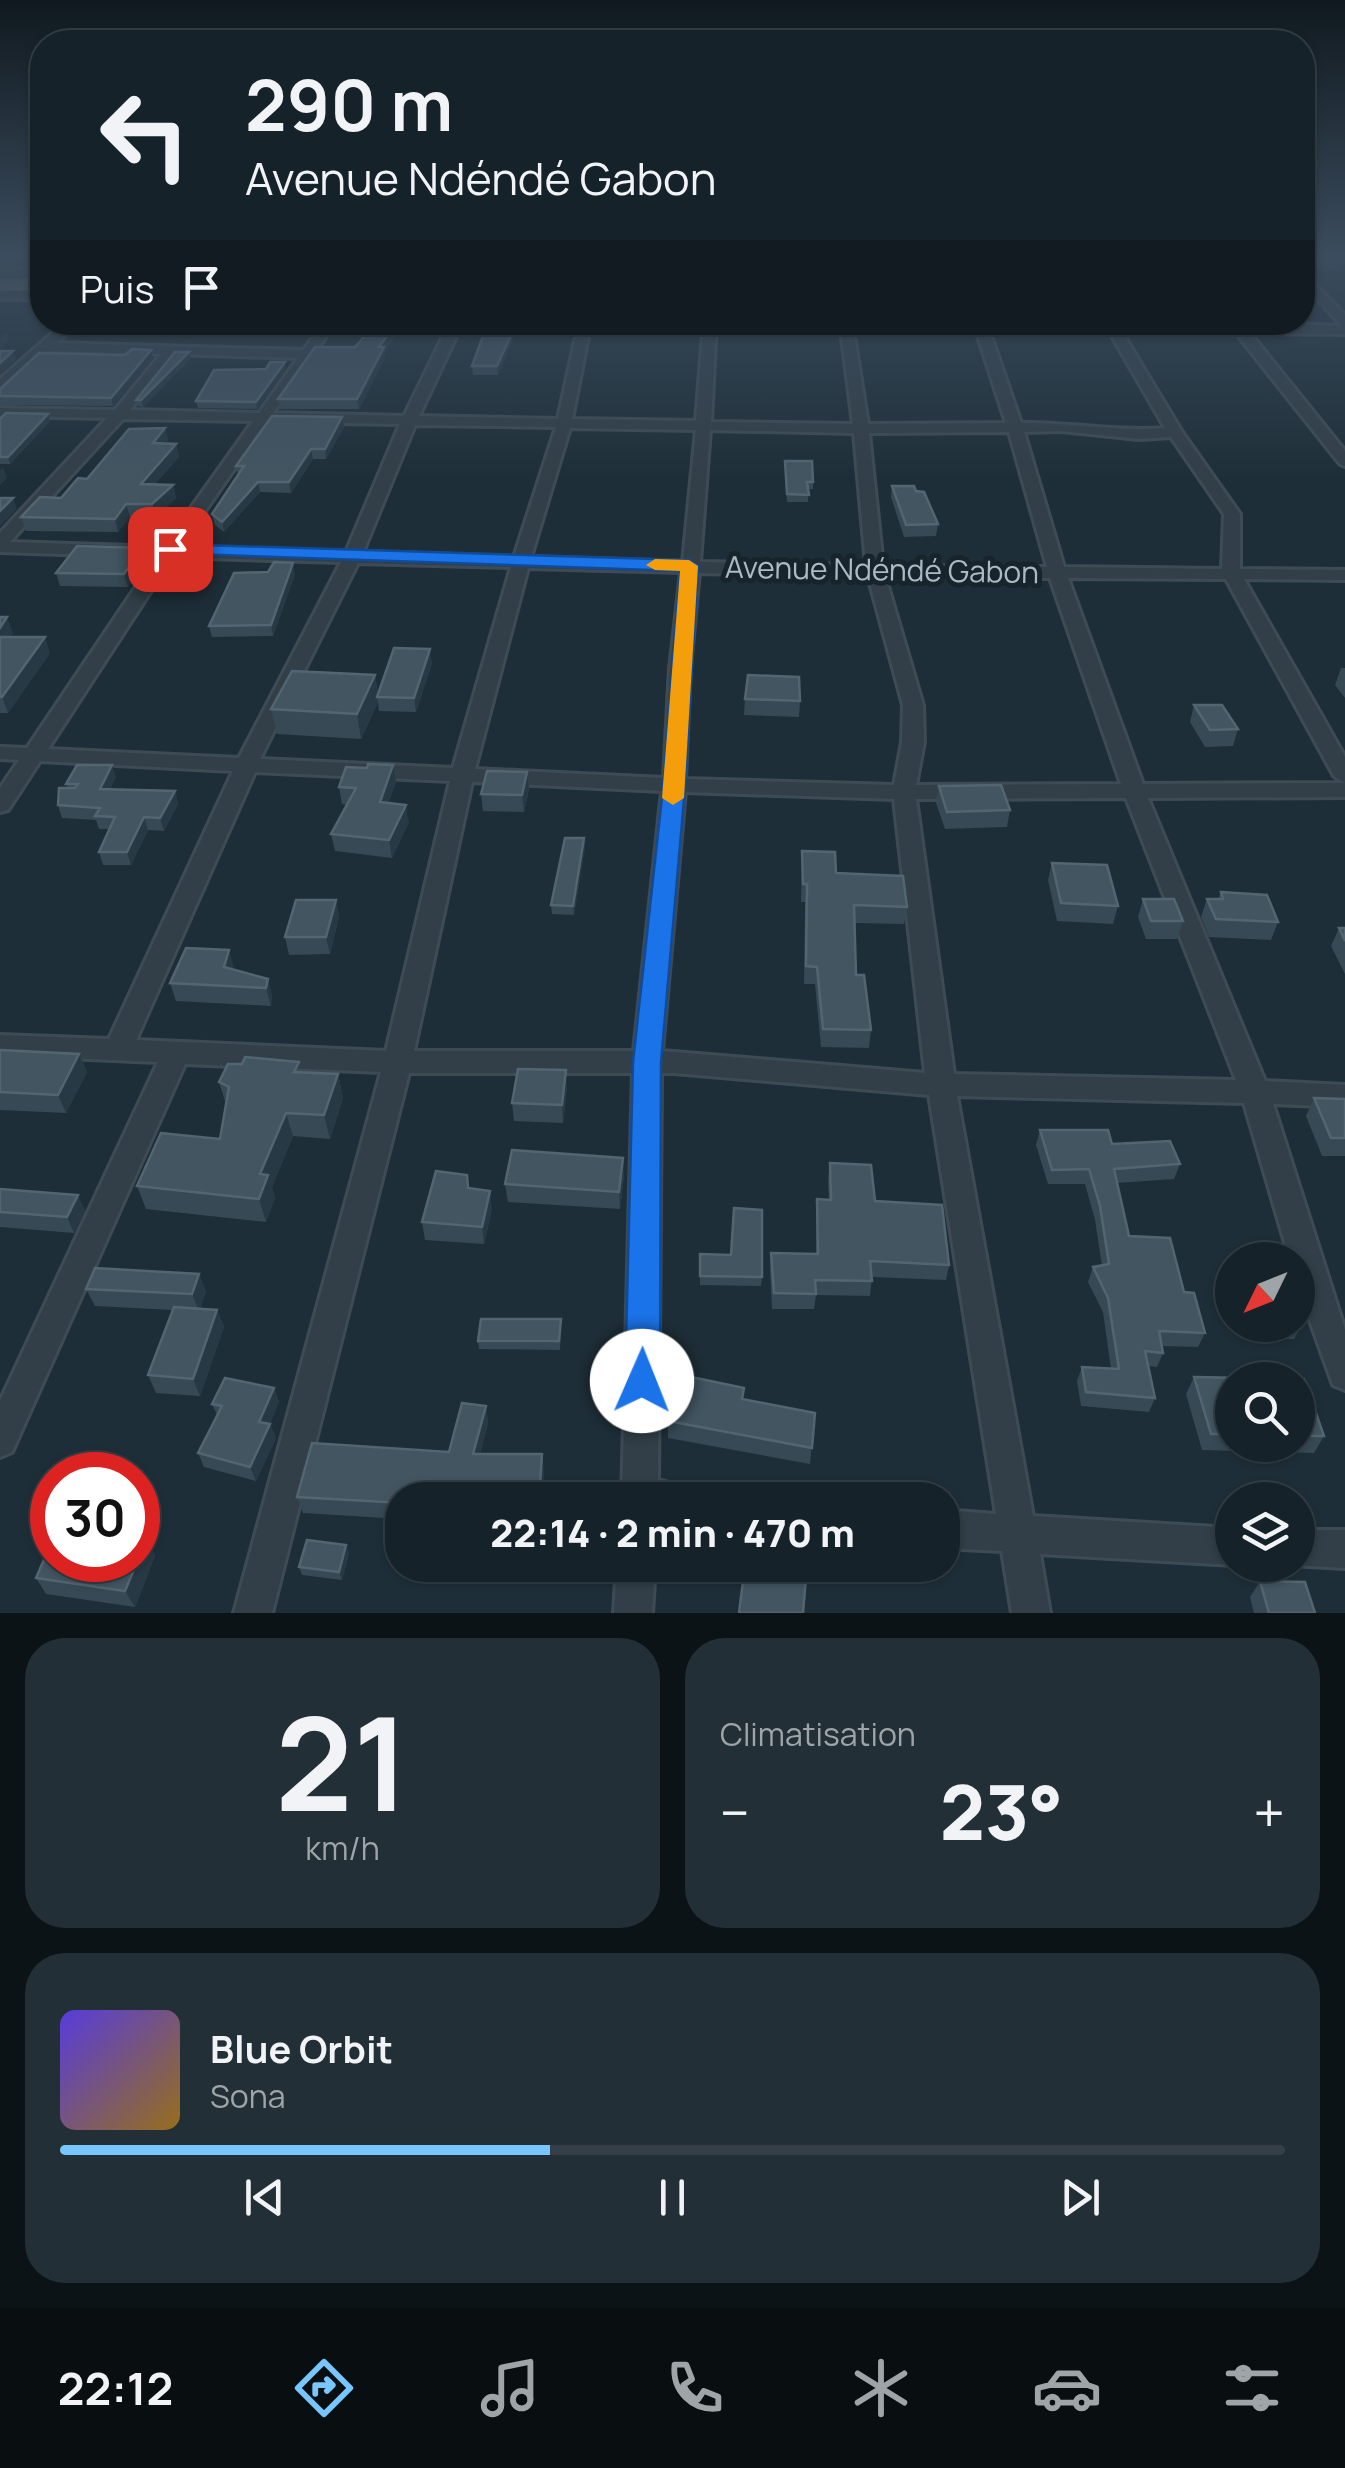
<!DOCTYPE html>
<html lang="fr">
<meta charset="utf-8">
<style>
:root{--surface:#16222a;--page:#232f36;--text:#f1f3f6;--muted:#9ea4a8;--line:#353f47;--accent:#77c6ff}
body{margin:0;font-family:Manrope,sans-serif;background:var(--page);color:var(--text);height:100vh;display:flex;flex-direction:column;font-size:38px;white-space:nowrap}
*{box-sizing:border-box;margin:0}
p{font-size:32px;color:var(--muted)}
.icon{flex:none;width:55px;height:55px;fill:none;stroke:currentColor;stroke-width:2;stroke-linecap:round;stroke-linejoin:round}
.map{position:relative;height:1613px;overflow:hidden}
.details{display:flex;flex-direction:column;gap:25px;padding:25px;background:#0c1317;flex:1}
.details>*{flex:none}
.guide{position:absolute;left:30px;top:30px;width:1285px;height:305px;border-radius:40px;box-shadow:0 2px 8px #0004,0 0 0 2px var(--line);background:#16222a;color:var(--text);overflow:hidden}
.needle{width:65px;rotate:227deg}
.buttons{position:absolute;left:1215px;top:1242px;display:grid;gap:20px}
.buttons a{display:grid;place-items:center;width:100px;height:100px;border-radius:50%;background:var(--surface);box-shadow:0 2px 8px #0004,0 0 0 2px var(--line);font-size:50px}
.speed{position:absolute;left:30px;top:1452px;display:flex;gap:20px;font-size:50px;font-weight:700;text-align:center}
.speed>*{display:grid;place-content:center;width:130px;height:130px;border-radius:50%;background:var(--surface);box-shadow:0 2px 8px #0004,0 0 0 2px var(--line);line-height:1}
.speed .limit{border:15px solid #d22;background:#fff;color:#111}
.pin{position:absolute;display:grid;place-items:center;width:85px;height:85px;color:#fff;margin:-42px;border-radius:20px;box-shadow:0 5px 15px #0006}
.me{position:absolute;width:110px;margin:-55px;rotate:1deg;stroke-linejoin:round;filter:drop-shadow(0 0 8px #0008)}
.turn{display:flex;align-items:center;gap:35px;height:210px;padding:0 50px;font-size:45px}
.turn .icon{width:130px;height:130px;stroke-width:2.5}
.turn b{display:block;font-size:70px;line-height:85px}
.then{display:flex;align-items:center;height:95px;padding:0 50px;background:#0003;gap:20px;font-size:38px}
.big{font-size:75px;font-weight:800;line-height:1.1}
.details .tile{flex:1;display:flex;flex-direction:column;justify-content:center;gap:15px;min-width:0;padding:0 35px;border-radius:40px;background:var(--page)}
.details .dial{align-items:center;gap:0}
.dial b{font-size:130px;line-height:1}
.song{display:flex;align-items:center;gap:30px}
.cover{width:120px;height:120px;border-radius:15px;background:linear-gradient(135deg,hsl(250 70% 55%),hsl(40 70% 35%))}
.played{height:10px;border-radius:5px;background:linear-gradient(90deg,var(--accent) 40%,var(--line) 40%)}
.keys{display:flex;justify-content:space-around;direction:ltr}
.heat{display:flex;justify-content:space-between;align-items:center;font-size:55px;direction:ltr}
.details .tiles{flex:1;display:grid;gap:25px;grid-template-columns:1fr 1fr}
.tile:last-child{grid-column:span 2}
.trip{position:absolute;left:385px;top:1482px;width:575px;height:100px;border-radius:40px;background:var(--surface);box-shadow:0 2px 8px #0004,0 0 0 2px var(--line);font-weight:800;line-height:100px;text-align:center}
.tab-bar{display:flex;height:160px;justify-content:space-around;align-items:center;background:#090e11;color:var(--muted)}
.tab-bar .icon{width:70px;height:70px}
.tab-bar .on{color:var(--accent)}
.tab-bar b{font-size:45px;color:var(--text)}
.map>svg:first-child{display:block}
</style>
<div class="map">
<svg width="1345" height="1613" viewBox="0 0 1345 1613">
<rect width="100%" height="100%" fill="#1e2e38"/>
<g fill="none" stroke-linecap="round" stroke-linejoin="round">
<defs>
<g id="minor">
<path d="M9,255H22L0,270V262Z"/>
<path d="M42,269V277L0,278V270Z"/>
<path d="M1302,271L1345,315V334L1250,333L1345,451V466L1340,464L1236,333L1122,332L1182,432L1240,514V569L1345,570V580L1244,579L1345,757V783L1334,776L1226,579L1068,578L1143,784L1345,783V797L1148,798L1265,1081L1345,1085V1107L1273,1104L1345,1330V1390L1333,1385L1298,1287V1260H1290L1244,1103L957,1096L1033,1516L1232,1528L1234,1565L1040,1554L1050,1613H1012L1002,1551L942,1548V1510L996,1514L929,1095L674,1073H661L658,1480L682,1487L687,1500H622L633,1073H409L272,1613H234L381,1072L185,1064L12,1452L0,1457V1401L158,1062L0,1055V1035L109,1039L233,771L40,761L8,810L0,812V788L19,760L0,759V747L27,748L156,557L0,552V533L107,418L0,416V408L115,410L161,354L48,351L0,390V379L65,322H79L56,343L304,350L323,322H336L273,413L404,416L450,322H463L419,416L558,419L579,322H591L572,419L696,421L704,322H716L711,422L853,424L840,322H1241L1342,326L1302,282ZM853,329L976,330L1006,423L868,424ZM989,330L1109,331L1165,428C1117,432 1069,422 1021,423ZM175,354L298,358L259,413L130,410ZM123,419L253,421L163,547L10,542ZM267,422L400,424L346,552L180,547ZM415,425L556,427L514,557L363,552ZM570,428L696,430L683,562L531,557ZM710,430L854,433L866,565L700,562ZM1061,431L1139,439L1171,437L1224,514L1222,569L1064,567L1024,432ZM1009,432L1047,567L883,566L869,433ZM173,557L341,562L239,758L48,749ZM358,563L511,567L453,768L260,759ZM528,568L681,572L670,668L664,778L475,769ZM699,573L868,576L903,705L902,742L894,785L685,779L690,668ZM885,576L1050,578L1121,784L916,785L924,742L923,705ZM255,772L450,781L386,1051L136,1040ZM472,782L662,791L634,1051H414ZM685,792L894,799L925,1073L662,1051ZM1126,798L1236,1080L954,1074L916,799Z"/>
<rect x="0" y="291" width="42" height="8"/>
<path d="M1298,1530H1345V1568L1291,1565H1298Z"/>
<path d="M617,1565H655L652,1613H614Z"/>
</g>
<path id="trunk" d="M42,278V290L0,291V279Z"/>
</defs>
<use href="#minor" stroke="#3e4b55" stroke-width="6"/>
<use href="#trunk" stroke="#3c4a53" stroke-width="4"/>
<use href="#minor" fill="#323f48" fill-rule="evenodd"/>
<use href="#trunk" fill="#5f5e5c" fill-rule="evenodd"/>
</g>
<g fill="#364954" fill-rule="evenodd">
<path d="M1302,255L1343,261L1340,270L1302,267Z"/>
<path d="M377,322H403L404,325L385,351V357L359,409H280L278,399L355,347Z"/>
<path d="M465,322H521L498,375H473L472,366L484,334H465Z"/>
<path d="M153,358L113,406L0,405V389Z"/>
<path d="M190,359L143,407L138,406L136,400Z"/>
<path d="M286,369L257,409L198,408L196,401Z"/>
<path d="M342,417L344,427L326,459H313L291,493L260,492L224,532L215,525L212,514L238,475L236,466Z"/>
<path d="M0,419L50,421L10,464H0Z"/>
<path d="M165,428L168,440L165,444H176L179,457L155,484L173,485L176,498L156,517H130L118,532L26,531L21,517L61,498L87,479Z"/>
<path d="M785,461L813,482V489H808V502H787Z"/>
<path d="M892,486L938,524L936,536L904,537L891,497Z"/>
<path d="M146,560L128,587L60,586L56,573Z"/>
<path d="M268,572L295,574L273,636L212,637L209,626Z"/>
<path d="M0,617L13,633L10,637L50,653L8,713H0Z"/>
<path d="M432,663L416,712L379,711L378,702L361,739L277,734L271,709L375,675L378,694Z"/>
<path d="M1341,668H1345V698L1335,685Z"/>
<path d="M745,699L800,701L799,717L744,715Z"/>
<path d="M1194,705L1238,729L1233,746L1205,747L1190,722Z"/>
<path d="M527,772L529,789L524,812L483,811L481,794Z"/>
<path d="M116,777L110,789L175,791L178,804L164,831L148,830L131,865H103L99,852L109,829H99L96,820L62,818L58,805L68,788L66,784Z"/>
<path d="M396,782L388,803L409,822L392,858L335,851L331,834L347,805L342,804L339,787Z"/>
<path d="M939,786L1010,810L1007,827L945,829L936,803Z"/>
<path d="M584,838L585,847L574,915L552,914L551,905Z"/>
<path d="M802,851L836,873L907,907L904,924L855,923L856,975L871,1030L869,1048L821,1047L815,984H804L805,902H801Z"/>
<path d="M1052,863L1118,906L1113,924L1057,921L1048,880Z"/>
<path d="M1221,892L1278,922L1271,940L1209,937L1201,917L1207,899H1218Z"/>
<path d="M1143,899L1183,921L1177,939H1146L1138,917Z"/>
<path d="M336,900L339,917L330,954L289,955L285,937Z"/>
<path d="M1339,928H1345V974L1331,946Z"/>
<path d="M229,950L233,970L268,979L272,997L271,1006L176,1001L170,983Z"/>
<path d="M0,1050L79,1054L87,1072L66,1113L0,1110Z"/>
<path d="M301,1073L338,1074L343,1098L330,1139L293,1136L272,1187L275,1198L266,1222L146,1209L137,1186L220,1139L226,1104L219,1082Z"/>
<path d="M567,1088L563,1123L514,1121L512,1103Z"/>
<path d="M1314,1098L1345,1099V1156H1322L1306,1116Z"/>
<path d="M1040,1130L1112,1144L1180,1164L1174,1179L1117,1183L1129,1236L1184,1292L1205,1333L1198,1347L1162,1346L1163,1353L1157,1367L1148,1366L1155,1398L1149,1412L1081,1406L1077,1381L1082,1367L1111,1369L1103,1312L1088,1282L1093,1267L1102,1266L1095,1220L1085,1184H1048L1036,1145Z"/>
<path d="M830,1163L949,1265L946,1280L872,1277L870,1296L816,1295L814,1309H772L770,1269L771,1253L816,1254V1214L817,1199L829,1200L828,1179Z"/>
<path d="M624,1176L620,1209L508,1202L505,1184Z"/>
<path d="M469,1188L492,1209L484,1244L425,1240L422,1222Z"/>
<path d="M0,1189L85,1210L74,1233L0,1227Z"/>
<path d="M700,1254L731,1255L762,1277L761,1286L700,1285Z"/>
<path d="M86,1289L206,1291L200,1309L217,1310L224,1327L200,1396L156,1393L148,1375L173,1310L95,1306Z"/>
<path d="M1298,1305L1304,1321L1294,1339L1250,1338L1246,1325H1298Z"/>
<path d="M561,1327L560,1350L479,1349L478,1341Z"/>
<path d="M1194,1377L1304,1379L1324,1436L1314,1453L1202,1450L1186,1394ZM1232,1380H1298V1445H1232Z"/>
<path d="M274,1388L279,1402L270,1424L276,1438L256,1481L204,1467L198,1453L217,1415L212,1404Z"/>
<path d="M744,1388L743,1399L815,1413L810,1464L668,1438V1421Z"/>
<path d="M486,1406L488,1423L480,1454L544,1470L542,1500H402V1519L303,1513L297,1497L449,1452Z"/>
<path d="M146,1540L155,1556L135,1607L46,1594L36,1578Z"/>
<path d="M349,1553L342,1580L302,1575L299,1567Z"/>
<path d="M1260,1581L1315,1613H1254L1250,1597Z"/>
</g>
<g fill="#273944">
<path d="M397,322H403L404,325L385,351V357L359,409L357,399L379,347Z"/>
<path d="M517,322H521L498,375L497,366Z"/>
<path d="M7,332L9,340L0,349V338Z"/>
<path d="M151,350L153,358L113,406L111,398Z"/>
<path d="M13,351L16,360L0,374V363Z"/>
<path d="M189,352L190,359L143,407L141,400Z"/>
<path d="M285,362L286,369L257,409L256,402Z"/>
<path d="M48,414L50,421L10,464L8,457Z"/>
<path d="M342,417L344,427L326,459L325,449Z"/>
<path d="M165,428L168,440L157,456L153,443Z"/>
<path d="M176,444L179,457L144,497L141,484Z"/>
<path d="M311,449L313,459L291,493L289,482Z"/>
<path d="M3,467L7,478L0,485V470Z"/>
<path d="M258,482L260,492L224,532L222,522Z"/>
<path d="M173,485L176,498L156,517L152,504Z"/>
<path d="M13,498L17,509L0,526V511Z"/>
<path d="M126,504L130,517L118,532L115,519Z"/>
<path d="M143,548L146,560L128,587L124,574Z"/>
<path d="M293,563L295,574L273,636L271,625Z"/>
<path d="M7,617L13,633L0,652V628Z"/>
<path d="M45,637L50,653L8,713L2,697Z"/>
<path d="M430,649L432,663L416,712L414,698Z"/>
<path d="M375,675L378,697H377L378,702L361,739L357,714Z"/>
<path d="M112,765L116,777L104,802L100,789Z"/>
<path d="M393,765L396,782L383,820L380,802Z"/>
<path d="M527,772L529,789L524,812L522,795Z"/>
<path d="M175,791L178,804L164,831L160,818Z"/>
<path d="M406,805L409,822L392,858L389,840Z"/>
<path d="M144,817L148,830L131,865L127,852Z"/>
<path d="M584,838L585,847L574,915L573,906Z"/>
<path d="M336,900L339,917L330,954L326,937Z"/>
<path d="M229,950L234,967L230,985L224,967Z"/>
<path d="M268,979L272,997L271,1006L266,988Z"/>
<path d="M79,1054L87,1072L66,1113L58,1095Z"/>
<path d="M566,1070L567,1088L563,1123L562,1105Z"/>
<path d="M338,1074L343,1098L330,1139L324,1115Z"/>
<path d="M286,1113L293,1136L272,1187L275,1198L266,1222L259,1199L260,1174Z"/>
<path d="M623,1158L624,1176L620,1209L619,1192Z"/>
<path d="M490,1191L492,1209L484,1244L482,1227Z"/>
<path d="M78,1195L85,1210L74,1233L67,1217Z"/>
<path d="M199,1274L206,1291L199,1311L192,1294Z"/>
<path d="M217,1310L224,1327L200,1396L193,1379Z"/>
<path d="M274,1388L279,1402L265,1436L259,1422Z"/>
<path d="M486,1406L488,1423L476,1471L473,1454Z"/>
<path d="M270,1424L276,1438L256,1481L250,1467Z"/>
<path d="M542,1454L544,1470L542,1500H539Z"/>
<path d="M146,1540L155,1556L135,1607L125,1591Z"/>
<path d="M346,1545L349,1553L342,1580L339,1572Z"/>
</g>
<g fill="#425561" stroke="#536570" stroke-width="2.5">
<path d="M1302,255H1336L1343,261L1302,258Z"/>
<path d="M377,322H397L379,347H384L357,399H278L315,347H355Z"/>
<path d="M465,322H517L497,366H472L487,325H464Z"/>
<path d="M132,349L151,350L111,398L0,396V389L39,353L125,355Z"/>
<path d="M0,351H13L0,363Z"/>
<path d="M175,352H189L141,400H136Z"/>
<path d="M270,362H285L256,402L196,401L214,370L266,369Z"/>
<path d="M6,413L48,414L8,457H0V419Z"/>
<path d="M272,416L342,417L325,449H311L289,482H258L222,522L212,514L244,466H236Z"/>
<path d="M165,428L153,443L176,444L141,484L173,485L152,504H126L115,519L21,517L40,497L61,498L78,478L87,479L129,429Z"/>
<path d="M785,461H812L813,482H807L809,495L787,494Z"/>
<path d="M892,486H914L916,491L924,492L938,524L906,525Z"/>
<path d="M0,498H13L0,511Z"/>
<path d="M77,546L143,548L124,574L56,573Z"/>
<path d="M274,562L293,563L271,625L209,626L234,573L268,572Z"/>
<path d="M0,617H7L0,628Z"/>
<path d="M0,637H45L2,697H0Z"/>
<path d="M394,648L430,649L414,698L377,697Z"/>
<path d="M292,671L375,675L357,714L271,709Z"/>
<path d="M748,675L799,677L800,701L745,699Z"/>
<path d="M1194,705H1222L1238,729L1210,730Z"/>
<path d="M368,764L393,765L380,802L406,805L389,840L331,834L356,788L339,787L346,767L367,768Z"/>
<path d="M77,765H112L100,789L175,791L160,818L144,817L127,852H99L115,817L95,816L100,808L58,805L59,788H75L78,784H66Z"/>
<path d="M487,771L527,772L522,795L481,794Z"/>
<path d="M1001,785L1010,810L947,812L939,786Z"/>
<path d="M565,838H584L573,906L551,905Z"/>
<path d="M802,851L835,852L836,873L903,876L907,907L854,905L856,975H864L871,1030L823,1029L817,967L806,966L807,884H803Z"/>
<path d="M1052,863L1107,865L1118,906L1061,903Z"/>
<path d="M1221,892L1267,895L1278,922L1216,919L1207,899H1223Z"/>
<path d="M1143,899H1174L1183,921H1151Z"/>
<path d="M296,900H336L326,937H285Z"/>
<path d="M1339,928H1345V941Z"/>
<path d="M186,948L229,950L224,967L268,979L266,988L170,983Z"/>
<path d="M0,1050L79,1054L58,1095L0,1092Z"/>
<path d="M245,1057L299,1062L294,1072L338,1074L324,1115L286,1113L260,1174L268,1175L259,1199L137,1186L161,1133L220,1139L229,1087L219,1082L228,1064H242Z"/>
<path d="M518,1069L566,1070L562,1105L512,1103Z"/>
<path d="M1314,1098L1345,1099V1138H1331Z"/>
<path d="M1040,1130H1108L1112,1144L1170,1141L1180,1164L1114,1169L1129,1236L1170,1238L1184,1292L1194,1293L1205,1333L1159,1331L1163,1353L1145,1351L1155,1398L1086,1392L1082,1367L1119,1369L1108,1298L1093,1267L1109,1264L1100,1206L1089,1169L1052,1170Z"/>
<path d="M512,1150L623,1158L619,1192L505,1184Z"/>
<path d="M830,1163L871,1165L875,1201L942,1205L949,1265L870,1261L872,1281L815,1280L816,1294L774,1293L771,1253L818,1254L817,1199L831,1200Z"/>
<path d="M436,1171L467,1175L468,1188L490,1191L482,1227L422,1222Z"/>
<path d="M0,1189L78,1195L67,1217L0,1212Z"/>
<path d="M734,1208L762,1210V1277L700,1276V1254L731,1255Z"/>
<path d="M95,1268L199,1274L192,1294L86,1289Z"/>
<path d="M1298,1305L1304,1321H1298Z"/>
<path d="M174,1307L217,1310L193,1379L148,1375Z"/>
<path d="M481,1319H561L559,1341H478Z"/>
<path d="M677,1374L744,1388L742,1399L815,1413L812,1448L668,1421Z"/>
<path d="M1194,1377L1304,1379L1324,1436H1298V1380H1232V1434H1211Z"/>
<path d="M225,1378L274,1388L259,1422L270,1424L250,1467L198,1453L222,1406L212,1404Z"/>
<path d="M462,1403L486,1406L473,1454H542L539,1500H402V1503L297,1497L312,1443L449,1452Z"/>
<path d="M138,1539L146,1540L125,1591L36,1578L52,1541V1560H138Z"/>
<path d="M307,1540L346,1545L339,1572L299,1567Z"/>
<path d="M745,1565H807L803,1613H739Z"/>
<path d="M1260,1581L1305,1582L1315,1613H1269Z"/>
</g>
<linearGradient id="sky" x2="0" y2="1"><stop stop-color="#10191f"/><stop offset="0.53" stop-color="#3b4c5e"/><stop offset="1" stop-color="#3b4c5e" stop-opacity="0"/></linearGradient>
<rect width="1345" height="481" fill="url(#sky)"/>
<path fill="#1a73e8" stroke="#114b97" stroke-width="2.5" d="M170,544L689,560L698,566L685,788L661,1062L660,1381L655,1393L642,1398L630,1393L625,1381L633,1062L663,788L680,571L164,553V545Z"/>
<path fill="#f59e0b" d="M689,560L698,566L684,798L673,805L662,798L680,571L655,570L646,565L655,559Z"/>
<g text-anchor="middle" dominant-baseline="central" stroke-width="10" stroke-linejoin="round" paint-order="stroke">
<g font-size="30" fill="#abbbc5" stroke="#17242c">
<text transform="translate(882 569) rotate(1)">Avenue Ndéndé Gabon</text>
</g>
</g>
</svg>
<div class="buttons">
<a><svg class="needle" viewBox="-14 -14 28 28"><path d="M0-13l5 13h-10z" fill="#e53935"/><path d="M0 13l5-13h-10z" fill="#9ea4a8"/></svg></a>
<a><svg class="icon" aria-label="search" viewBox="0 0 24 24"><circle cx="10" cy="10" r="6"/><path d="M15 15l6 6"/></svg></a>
<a><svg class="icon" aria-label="layers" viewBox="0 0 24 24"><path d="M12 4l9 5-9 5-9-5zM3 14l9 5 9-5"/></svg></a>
</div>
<div class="speed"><div class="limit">30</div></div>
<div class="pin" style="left:170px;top:549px;background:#d93025"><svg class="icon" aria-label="arrive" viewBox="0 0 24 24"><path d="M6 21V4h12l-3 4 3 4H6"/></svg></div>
<svg class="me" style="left:642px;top:1381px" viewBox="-20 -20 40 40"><circle r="19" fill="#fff"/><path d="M0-13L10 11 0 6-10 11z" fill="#1a73e8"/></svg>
<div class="trip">22:14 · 2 min · 470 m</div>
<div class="guide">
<div class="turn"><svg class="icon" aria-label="left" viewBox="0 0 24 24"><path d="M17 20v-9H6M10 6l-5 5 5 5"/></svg><div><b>290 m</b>Avenue Ndéndé Gabon</div></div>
<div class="then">Puis<svg class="icon" aria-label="arrive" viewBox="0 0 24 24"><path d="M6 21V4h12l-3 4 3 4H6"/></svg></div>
</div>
</div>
<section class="details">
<div class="tiles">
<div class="tile dial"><b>21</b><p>km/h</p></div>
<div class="tile"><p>Climatisation</p>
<div class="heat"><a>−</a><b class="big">23°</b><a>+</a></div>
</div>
<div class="tile">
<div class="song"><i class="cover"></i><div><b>Blue Orbit</b><p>Sona</p></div></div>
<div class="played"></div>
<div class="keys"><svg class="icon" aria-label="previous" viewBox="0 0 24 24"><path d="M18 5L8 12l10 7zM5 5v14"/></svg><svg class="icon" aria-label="pause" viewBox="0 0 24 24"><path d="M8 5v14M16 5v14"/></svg><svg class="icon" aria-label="next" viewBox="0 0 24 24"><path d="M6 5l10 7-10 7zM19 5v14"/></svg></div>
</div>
</div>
</section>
<nav class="tab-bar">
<b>22:12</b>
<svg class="icon on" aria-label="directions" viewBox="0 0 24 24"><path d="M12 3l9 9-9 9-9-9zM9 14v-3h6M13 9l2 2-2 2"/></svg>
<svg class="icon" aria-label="music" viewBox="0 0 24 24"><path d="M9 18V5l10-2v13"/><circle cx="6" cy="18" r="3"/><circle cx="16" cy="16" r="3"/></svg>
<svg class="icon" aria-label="phone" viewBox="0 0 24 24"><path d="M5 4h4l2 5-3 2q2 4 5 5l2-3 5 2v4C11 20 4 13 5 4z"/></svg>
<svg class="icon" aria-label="climate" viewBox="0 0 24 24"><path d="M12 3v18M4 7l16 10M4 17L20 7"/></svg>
<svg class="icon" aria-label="car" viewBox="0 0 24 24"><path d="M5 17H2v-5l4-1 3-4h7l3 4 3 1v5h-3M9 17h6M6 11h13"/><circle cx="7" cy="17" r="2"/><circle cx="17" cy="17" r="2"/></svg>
<svg class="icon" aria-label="filters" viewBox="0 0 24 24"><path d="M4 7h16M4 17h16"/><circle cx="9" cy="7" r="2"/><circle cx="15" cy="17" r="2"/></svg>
</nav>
